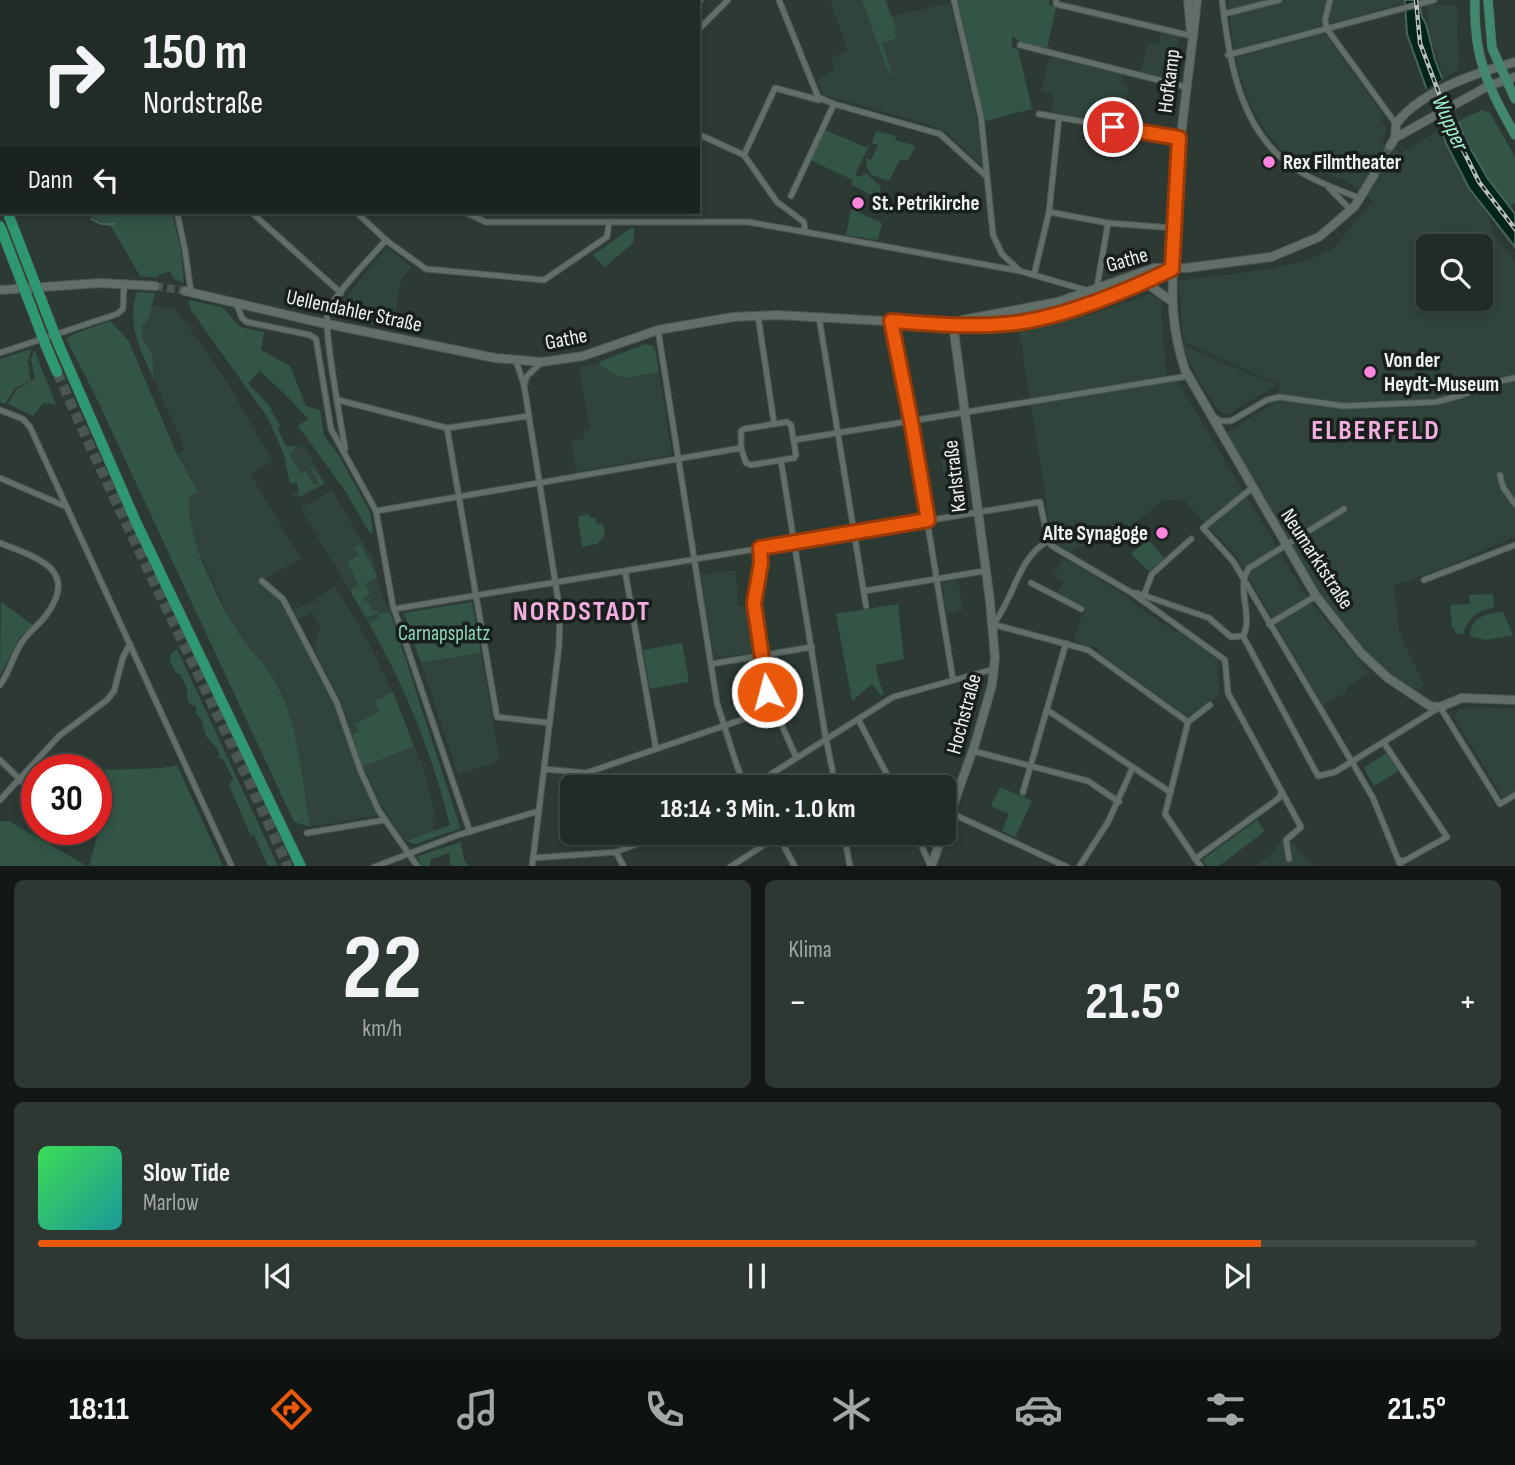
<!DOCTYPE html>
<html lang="de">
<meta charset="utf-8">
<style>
:root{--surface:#222c27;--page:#2e3833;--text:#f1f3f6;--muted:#a2a7a7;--line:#3f4844;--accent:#ea580c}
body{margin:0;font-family:"Sofia Sans Condensed",sans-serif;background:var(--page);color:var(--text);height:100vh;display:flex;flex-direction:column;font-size:26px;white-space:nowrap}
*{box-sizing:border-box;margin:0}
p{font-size:23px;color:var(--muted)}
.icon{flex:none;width:38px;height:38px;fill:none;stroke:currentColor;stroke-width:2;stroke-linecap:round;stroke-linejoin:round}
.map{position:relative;height:866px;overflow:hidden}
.panel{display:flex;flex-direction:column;gap:14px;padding:14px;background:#131815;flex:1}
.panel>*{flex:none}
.top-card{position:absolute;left:0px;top:0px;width:700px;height:214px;box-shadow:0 4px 10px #0003,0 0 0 2px var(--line);background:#222c27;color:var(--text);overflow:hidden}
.fabs{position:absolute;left:1416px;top:234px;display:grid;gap:14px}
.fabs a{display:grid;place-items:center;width:77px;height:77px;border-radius:10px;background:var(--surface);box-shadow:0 4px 10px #0003,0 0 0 2px var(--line);font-size:35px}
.speed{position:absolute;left:21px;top:754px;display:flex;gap:14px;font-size:35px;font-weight:700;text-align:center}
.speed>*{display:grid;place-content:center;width:91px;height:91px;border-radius:50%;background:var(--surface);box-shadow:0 4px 10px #0003,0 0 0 2px var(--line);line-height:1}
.speed .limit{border:10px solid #d22;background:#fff;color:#111}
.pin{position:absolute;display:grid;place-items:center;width:60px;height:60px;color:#fff;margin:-30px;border:4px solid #fff;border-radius:50%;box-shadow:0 2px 7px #0007}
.me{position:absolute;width:77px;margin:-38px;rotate:353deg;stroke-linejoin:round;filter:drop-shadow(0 0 5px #0008)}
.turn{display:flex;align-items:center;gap:24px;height:147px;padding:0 28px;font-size:32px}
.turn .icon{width:91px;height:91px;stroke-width:2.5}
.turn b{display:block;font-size:49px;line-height:60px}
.then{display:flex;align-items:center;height:66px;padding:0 28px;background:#0003;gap:14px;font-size:26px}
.big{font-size:52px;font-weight:700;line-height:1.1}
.panel .tile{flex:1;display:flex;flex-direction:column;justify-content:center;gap:10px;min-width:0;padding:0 24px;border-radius:10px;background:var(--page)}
.panel .dial{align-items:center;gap:0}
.dial b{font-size:91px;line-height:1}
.song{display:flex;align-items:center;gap:21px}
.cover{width:84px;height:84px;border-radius:10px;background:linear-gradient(135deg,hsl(130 70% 55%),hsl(180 70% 35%))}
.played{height:7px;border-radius:4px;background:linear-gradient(90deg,var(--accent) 85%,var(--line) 85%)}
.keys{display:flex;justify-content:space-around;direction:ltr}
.heat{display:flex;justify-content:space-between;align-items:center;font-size:38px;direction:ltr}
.panel .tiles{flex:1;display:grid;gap:14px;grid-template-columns:1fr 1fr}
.tile:last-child{grid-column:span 2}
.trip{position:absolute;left:560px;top:775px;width:396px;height:70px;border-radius:10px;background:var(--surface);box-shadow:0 4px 10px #0003,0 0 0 2px var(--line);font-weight:700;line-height:70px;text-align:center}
.dock{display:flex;height:112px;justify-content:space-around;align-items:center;background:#0e1210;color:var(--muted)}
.dock .icon{width:49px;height:49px}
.dock .active{color:var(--accent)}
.dock b{font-size:32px;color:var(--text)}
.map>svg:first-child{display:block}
</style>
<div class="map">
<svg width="1515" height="867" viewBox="0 0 1515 867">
<rect width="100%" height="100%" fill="#2d3a34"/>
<g fill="#30443b" fill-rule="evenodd">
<path d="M830,0H886L892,16L950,3L977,119L982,165L946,132L930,125L824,95L817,80L834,70L831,59L847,49Z"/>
<path d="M1228,0H1405V3L1234,50Z"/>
<path d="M1427,5H1457L1459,69L1444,78L1430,35Z"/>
<path d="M1161,31L1179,35L1174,79L1140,72L1148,42L1158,44Z"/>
<path d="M1325,33L1385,117L1381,121L1387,130L1382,142L1401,153L1441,129L1458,170L1489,217L1494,235L1515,262V537L1436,571L1394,585L1399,631L1424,685L1416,690L1394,676L1363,648L1317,589L1226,433L1280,399L1279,384L1183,342L1179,281L1271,269L1305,261L1332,250L1373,201L1345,180L1308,168L1289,158L1266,133L1248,100L1238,70L1236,58ZM1428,247H1480V299H1428Z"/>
<path d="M1050,57L1123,75L1121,84L1129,87L1123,109L1115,107L1112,123L1051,112L1054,94L1041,91Z"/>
<path d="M387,247L411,267L402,278L392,328L349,319L352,308L343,301Z"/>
<path d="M1149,294L1161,300L1166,373L1180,385L1306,596L1369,672L1347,688L1345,693L1323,706L1237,557L1184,500L1163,501L1116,537L1070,551L1059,545L1050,526L1019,330L1092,314Z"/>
<path d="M153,305L177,310L226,381L273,461L251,475L301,559L261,581L282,601L334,702L358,772L377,816L310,827L293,732L278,686L236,631L192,537L188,511L189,496L198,490L177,454L185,450L154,380L152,353L143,339L142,327Z"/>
<path d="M1181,343L1212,358L1277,385L1235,410L1233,413L1224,414L1219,411L1199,381Z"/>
<path d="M599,362L619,375L659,372L672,455L576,472L571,441L584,439L583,431L590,430L579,368Z"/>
<path d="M959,441L963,477L944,479L940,444Z"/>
<path d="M303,444L326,483L295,498L292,493L298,491L297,483L290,484L284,455Z"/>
<path d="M332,490L373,560L380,591L392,617L414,683L404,687L350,591L300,508Z"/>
<path d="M1064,558L1128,597L1137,606L1176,632L1179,631L1218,659L1220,696L1187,716L1100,654L1098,648L1073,641L1085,608L1056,593L1064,582L1056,578L1058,574L1053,572Z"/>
<path d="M736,570L738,606L749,605L757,652L714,658L701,575Z"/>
<path d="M958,580L963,610L947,614L942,583Z"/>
<path d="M336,587L368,641L393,692L375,701L380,712L352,734L345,710L314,648L320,626L312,612L297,621L292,611L313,600L315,603L317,602L316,598Z"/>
<path d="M481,653L500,760L458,775L421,663Z"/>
<path d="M1515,708V791L1503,798L1454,717L1459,709Z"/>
<path d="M414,746L424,769L436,818L432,819L434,831L406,841L383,809L363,767Z"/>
<path d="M1297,827L1300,833L1290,841L1315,866L1255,867L1278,848L1276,845Z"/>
</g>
<g fill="#325546">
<path d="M862,0H885L896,28L894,29L896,39L882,43L892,73L889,74Z"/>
<path d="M958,0H1050L1049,5L1056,7L1047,49L1021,42L1012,36V48L1018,49L1032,109L985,121Z"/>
<path d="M1482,110L1490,113L1515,157V203L1509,207L1478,164L1458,121Z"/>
<path d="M825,130L865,147L869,146L855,175L861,177L866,173L881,187L878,199L851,184L853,180L810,160Z"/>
<path d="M876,131L896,136L895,140L916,146L908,160H900L889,181L872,175L867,168L866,158L871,160L878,145L872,143Z"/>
<path d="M851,209L882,223L878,240L846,235Z"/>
<path d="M83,212H172L181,251L184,283L174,279L170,271L157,276L156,278L140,276L112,228Z"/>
<path d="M631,228H634V242L605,267L593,255Z"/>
<path d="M137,292L155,293L149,317L142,327L143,339L152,353L154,380C141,350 126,325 137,292Z"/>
<path d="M188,300L222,307L240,327L264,332L261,350L290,366L306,406L320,410L324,435L339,456L370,512L373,533L369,532L346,492L298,426L308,419C294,402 276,386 260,371L248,383L272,409L271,411L280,425L278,429L286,446L297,447L289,453L301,474L306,471L314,485L319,483L311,468L314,469L324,484L300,497L297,482L290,483L284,455L268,418L191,310Z"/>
<path d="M110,321L128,340L177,454L198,491L189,497C185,534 217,598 237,631C249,651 268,666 278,687C299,729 302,782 310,827L294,822L95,395L66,339L74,334Z"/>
<path d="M645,344L653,346L655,349L659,372L624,378L619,375L618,377L600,364L599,362Z"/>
<path d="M31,349L28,362L31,381L15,388L5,404L0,402V359Z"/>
<path d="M34,350L56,404L43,403L33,416L8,404L16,390L35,379L31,360Z"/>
<path d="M589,514L590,518H595L597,524L603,523L605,536L597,544L582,547L578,519L579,516Z"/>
<path d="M1148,539L1164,558L1149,571L1131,554Z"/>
<path d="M360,544L377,576L365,584L370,594L363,598L365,602L368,601L373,612L377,610L378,614L390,612L460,827L459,829L415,844L406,841L450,825C431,751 406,689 369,623L379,617L377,614L366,617L350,591L359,585L347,562L359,555L353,548Z"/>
<path d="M1493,594L1494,608C1477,610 1468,618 1463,634L1455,633V628L1452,627L1450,605L1470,604L1469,595Z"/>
<path d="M1,602L33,625L20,637L0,675Z"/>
<path d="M472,602L481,653L421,663L404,613Z"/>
<path d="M898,604L904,659L876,665C877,677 880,684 884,694L880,695L872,684L852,701L836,614Z"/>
<path d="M1503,612L1513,635L1486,640L1470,636C1471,617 1486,613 1503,612Z"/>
<path d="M682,643L689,682L650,689L643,650Z"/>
<path d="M177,649L278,866H268L254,835L251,836L229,785L233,779L223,759L219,758V751L206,736L202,721L196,713V707L188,702L187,688L180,674L176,673L170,661V655Z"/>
<path d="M740,683L744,694L763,691L768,707L743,715L733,687Z"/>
<path d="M393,692L414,746L363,767L352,734L358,731L355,724L379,712L375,701Z"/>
<path d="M1386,753L1398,771L1374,786L1364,768Z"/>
<path d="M177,765L223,866H89L100,825L106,770L162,768Z"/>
<path d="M1000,787L1016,794L1026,796L1025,798L1032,801L1015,837L1002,831L1009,814L991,806Z"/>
<path d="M1257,820L1265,831L1219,866H1207L1202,860Z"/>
<path d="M0,821H9L87,866H0Z"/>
<path d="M461,842L464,860L469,866H451L449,853L431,859L430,866H421L418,856Z"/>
</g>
<path fill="#022519" stroke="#48635a" stroke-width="2" d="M1405,0H1422L1420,7L1422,17L1426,24L1435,60L1466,141L1488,179L1515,214V247L1469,188L1446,143L1407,34Z"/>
<path fill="#2d3a34" d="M1444,78L1459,121L1440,128L1426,89Z"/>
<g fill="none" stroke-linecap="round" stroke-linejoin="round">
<path stroke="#48635a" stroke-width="2" d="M91,219L102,224H115"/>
<g stroke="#4a5650" stroke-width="8" stroke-dasharray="8 4" stroke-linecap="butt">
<path d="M1374,175L1390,146"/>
<path d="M155,286L185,291"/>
</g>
<path stroke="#4a5650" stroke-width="10" stroke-dasharray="10 5" stroke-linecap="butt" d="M57,372C130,539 213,700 288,867"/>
<defs>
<g id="street">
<path d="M353,0L358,2"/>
<path d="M641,0L643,2"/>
<path d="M779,0L818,97L834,104L940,134L986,176"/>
<path d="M954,0L981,117L993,235L1002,254L1020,271"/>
<path d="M1056,0V4L1192,36"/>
<path d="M1222,0C1229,61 1240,133 1296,169C1316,183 1339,189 1361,199"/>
<path d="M1330,0L1325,20L1327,29L1396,124"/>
<path d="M32,2L36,0"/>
<path d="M286,2L287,0"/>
<path d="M461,2L462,0"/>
<path d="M693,2L700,0"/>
<path d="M1224,14L1279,0"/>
<path d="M0,22L2,20"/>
<path d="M698,30L728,0"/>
<path d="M1020,45L1186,87"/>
<path d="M1228,55L1434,0"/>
<path d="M0,80L2,84"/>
<path d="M1039,114L1179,138"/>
<path d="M698,134L744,155L777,202L804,222L805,232L1020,271L1089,291"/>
<path d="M744,155L775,88L819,100"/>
<path d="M1329,188L1351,210"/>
<path d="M791,196L834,104"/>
<path d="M179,212L178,217L185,250L191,292"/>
<path d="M251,212L341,293"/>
<path d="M356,212L387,241L426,269L544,280L607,237L609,222"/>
<path d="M464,212L486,222H748L805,232"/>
<path d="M1049,212L1108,223L1174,228"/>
<path d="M1034,275L1049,212L1059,118"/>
<path d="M1097,287L1108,223"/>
<path d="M236,303L242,318L247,322L310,335L316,339L331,429L376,511L393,606L470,832"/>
<path d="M758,316L774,423"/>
<path d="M819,317L866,606"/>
<path d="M891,322L911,421L953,680"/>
<path d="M658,330L717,703L737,766L746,788"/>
<path d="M0,353L117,314L123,309L124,283"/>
<path d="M516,361L524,385L560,612L559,646L532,867"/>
<path d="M524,385L527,376L541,363"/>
<path d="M338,400L447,428L529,416"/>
<path d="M0,410L23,419L30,427L232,867"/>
<path d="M1213,416L1220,421H1231L1267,400L1279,397L1344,406L1436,402L1462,395L1491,383L1515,378"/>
<path d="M787,422L791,425L796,455L794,458L751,465L746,463L741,448V431L744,429Z"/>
<path d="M447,428L497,717L550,723"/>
<path d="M794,440L1188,376"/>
<path d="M345,449C342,427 322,325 328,311C336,292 372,256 386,240"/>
<path d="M781,461L825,734L836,788"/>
<path d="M1500,475L1503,487L1515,504"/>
<path d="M0,478L67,507"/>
<path d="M1252,488L1203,528L1233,561L1352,762L1373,798L1401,867"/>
<path d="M376,511L741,448"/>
<path d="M1048,541L1052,546L1132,593H1137L1209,618L1231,637L1243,636"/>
<path d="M0,543C34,557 80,568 47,614C41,623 32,629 25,638C13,652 11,671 0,685"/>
<path d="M760,548L761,563L754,603L767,692L796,757"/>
<path d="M625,571L656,749"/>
<path d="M1424,580L1515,545"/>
<path d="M262,581L283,599L337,703L361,772L379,811L418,867"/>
<path d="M1031,583L1081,609"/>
<path d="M864,591L984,571"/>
<path d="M1132,593L1225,660L1228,693L1301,827L1286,840L1289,859"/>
<path d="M1144,595L1152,574L1191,539"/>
<path d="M394,609L1040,502L1048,541"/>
<path d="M992,624L1088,650L1188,722"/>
<path d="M993,624C1014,600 1017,558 1048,541"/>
<path d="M1269,624L1316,596"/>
<path d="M1243,636L1318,776L1335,772L1440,707L1500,804L1515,795"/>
<path d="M1243,636C1254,616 1235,588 1249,568L1344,509"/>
<path d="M711,664L812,647"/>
<path d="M1047,710L1170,792"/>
<path d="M858,719L894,788"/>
<path d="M1384,743L1447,837L1404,861L1399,860"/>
<path d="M973,751L1088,781L1119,802"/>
<path d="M0,760L37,796"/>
<path d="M544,769L586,773L773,709"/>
<path d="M749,788L893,697L994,669"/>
<path d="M1023,792L1066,643"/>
<path d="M0,800L59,736L107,700L114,691L123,657L130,644"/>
<path d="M951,813L1067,867"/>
<path d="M63,830L67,835"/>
<path d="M307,833L385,820"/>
<path d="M777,833L795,867"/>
<path d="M844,833L850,867"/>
<path d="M916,833L930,865"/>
<path d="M616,852L624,867"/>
<path d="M533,858L616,852L666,833"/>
<path d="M1195,859L1279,798L1281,793"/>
<path d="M374,867L458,835L539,811"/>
<path d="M730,867L778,836"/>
<path d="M1079,867L1108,822L1133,767"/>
<path d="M1201,867L1165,814L1188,722L1210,705"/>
</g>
<g id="secondary">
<path d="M83,0V2"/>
<path d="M94,0V2"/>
<path d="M1188,0L1191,32"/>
<path d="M1197,0C1189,78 1176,154 1174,233C1173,286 1168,318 1185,370L1316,596L1361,653L1388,678L1430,706L1440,707L1462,698L1515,700"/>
<path d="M1395,138L1488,86L1515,77"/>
<path d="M1390,146L1395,138L1396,124C1419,92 1478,72 1515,62"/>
<path d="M1144,281L1171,301"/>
<path d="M0,290L100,283L155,286"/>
<path d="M185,291L313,321L495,358L542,362L583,356L658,330L733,317L777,315L939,324L1015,323L1081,307L1172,269"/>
<path d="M962,320L1058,302L1154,268H1186L1271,257L1319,237L1355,206L1374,175"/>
<path d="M931,867L975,744L992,685L995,658L990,601L953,324"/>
</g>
<g id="primary">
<path d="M1475,0C1473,58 1488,86 1515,135"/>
<path d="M1488,0L1492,48L1515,99"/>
</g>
<g id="highway">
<path d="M0,176L2,184"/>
<path d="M0,192L2,196"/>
<path d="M58,343L136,522L301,867"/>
<path d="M46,346L57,372"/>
</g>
</defs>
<use href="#street" stroke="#4d5852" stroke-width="7"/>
<use href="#secondary" stroke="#4d5852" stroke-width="10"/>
<use href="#primary" stroke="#4d5852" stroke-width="10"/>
<use href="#highway" stroke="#4d5852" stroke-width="11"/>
<use href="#street" stroke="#616f68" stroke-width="5"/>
<use href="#secondary" stroke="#616f68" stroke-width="8"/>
<use href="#primary" stroke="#42886d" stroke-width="9"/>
<use href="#highway" stroke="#2e9871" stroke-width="10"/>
<defs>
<path id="rail" d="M1416,0L1420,43L1452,128L1479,182L1515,229"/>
</defs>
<use href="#rail" stroke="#b7c0bb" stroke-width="4.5"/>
<use href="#rail" stroke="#191f1c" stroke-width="2" stroke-dasharray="5" stroke-linecap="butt"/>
<defs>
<g id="highway-bridge">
<path d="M9,216L58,343"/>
<path d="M0,226L46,346"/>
</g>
</defs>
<use href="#highway-bridge" stroke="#4d5852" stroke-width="11" stroke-linecap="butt"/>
<use href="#highway-bridge" stroke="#2e9871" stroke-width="10"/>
</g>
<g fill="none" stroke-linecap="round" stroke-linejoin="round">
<defs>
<path id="route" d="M767,692L754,603L761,563L760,548L928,520L911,421L891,321C932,324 974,328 1015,323C1064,317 1127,291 1172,269L1179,138L1113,127"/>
</defs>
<use href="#route" stroke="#983908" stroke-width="18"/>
<use href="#route" stroke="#ea580c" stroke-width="12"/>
</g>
<g fill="#ff85df" stroke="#191f1c" stroke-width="2.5">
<circle cx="1269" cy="162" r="7"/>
<circle cx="858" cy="203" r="7"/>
<circle cx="1370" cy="372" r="7"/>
<circle cx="1162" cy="533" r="7"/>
</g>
<g text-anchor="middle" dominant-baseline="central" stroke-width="7" stroke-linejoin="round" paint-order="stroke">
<g font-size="21" fill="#ecf4f0" stroke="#191f1c">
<text transform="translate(1169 81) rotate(-83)">Hofkamp</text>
<text transform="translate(1127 260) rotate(-16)">Gathe</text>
<text transform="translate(354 311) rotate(12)">Uellendahler Straße</text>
<text transform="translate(566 339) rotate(-11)">Gathe</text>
<text transform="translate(955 476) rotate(-97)">Karlstraße</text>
<text transform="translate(1317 559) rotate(57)">Neumarktstraße</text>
<text transform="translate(964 714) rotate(-75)">Hochstraße</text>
</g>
<g font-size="21" font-weight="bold" fill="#ecf4f0" stroke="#191f1c" text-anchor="start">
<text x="1283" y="162">Rex Filmtheater</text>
<text x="872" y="203">St. Petrikirche</text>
<text x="1384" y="360">Von der<tspan x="1384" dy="24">Heydt-Museum</tspan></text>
<text x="1148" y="533" text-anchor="end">Alte Synagoge</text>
</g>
<g font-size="21" fill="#8cd8b6" stroke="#191f1c">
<text x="444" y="633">Carnapsplatz</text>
</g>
<g font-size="23" font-style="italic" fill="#a5f2cf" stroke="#191f1c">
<text transform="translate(1450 123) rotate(66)">Wupper</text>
</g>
<g font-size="28" font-weight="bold" letter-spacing="2" fill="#f2aede" stroke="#191f1c">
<text x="1376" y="430">ELBERFELD</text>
<text x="582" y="611">NORDSTADT</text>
</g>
</g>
</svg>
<div class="fabs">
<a><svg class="icon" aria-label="search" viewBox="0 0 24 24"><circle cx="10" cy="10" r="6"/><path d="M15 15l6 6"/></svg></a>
</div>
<div class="speed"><div class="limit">30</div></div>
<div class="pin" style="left:1113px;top:127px;background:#d93025"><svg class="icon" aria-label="arrive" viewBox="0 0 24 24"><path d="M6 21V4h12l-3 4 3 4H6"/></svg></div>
<svg class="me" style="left:767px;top:692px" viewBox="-20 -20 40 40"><circle r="17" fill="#ea580c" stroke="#fff" stroke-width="3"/><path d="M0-11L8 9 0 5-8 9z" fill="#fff"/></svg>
<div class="trip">18:14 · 3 Min. · 1.0 km</div>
<div class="top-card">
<div class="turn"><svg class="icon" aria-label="right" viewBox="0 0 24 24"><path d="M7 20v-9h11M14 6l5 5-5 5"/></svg><div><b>150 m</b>Nordstraße</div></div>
<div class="then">Dann<svg class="icon" aria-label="left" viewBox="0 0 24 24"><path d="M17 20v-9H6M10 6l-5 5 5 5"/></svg></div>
</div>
</div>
<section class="panel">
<div class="tiles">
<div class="tile dial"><b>22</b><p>km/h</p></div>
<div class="tile"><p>Klima</p>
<div class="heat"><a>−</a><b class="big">21.5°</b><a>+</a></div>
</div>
<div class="tile">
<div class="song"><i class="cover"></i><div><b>Slow Tide</b><p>Marlow</p></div></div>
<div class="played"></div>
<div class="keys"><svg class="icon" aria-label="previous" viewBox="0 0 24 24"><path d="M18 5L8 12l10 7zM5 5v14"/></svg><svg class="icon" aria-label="pause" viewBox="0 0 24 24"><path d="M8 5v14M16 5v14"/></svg><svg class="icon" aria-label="next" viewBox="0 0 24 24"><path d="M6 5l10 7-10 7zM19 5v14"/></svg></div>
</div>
</div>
</section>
<nav class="dock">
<b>18:11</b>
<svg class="icon active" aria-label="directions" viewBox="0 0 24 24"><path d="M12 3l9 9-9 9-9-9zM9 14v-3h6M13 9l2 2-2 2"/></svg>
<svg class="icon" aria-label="music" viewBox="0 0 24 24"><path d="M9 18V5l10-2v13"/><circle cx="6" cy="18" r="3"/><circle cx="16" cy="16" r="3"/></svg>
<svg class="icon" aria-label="phone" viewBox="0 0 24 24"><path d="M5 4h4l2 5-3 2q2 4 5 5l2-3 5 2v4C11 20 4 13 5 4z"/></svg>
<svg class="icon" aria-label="climate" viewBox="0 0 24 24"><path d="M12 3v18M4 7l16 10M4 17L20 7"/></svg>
<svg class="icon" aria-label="car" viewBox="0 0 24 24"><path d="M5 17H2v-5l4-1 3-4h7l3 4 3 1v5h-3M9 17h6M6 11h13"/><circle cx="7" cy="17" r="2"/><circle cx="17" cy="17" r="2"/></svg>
<svg class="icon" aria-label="filters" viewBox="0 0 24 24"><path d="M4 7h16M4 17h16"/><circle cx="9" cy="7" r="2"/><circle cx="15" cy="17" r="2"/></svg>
<b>21.5°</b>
</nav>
